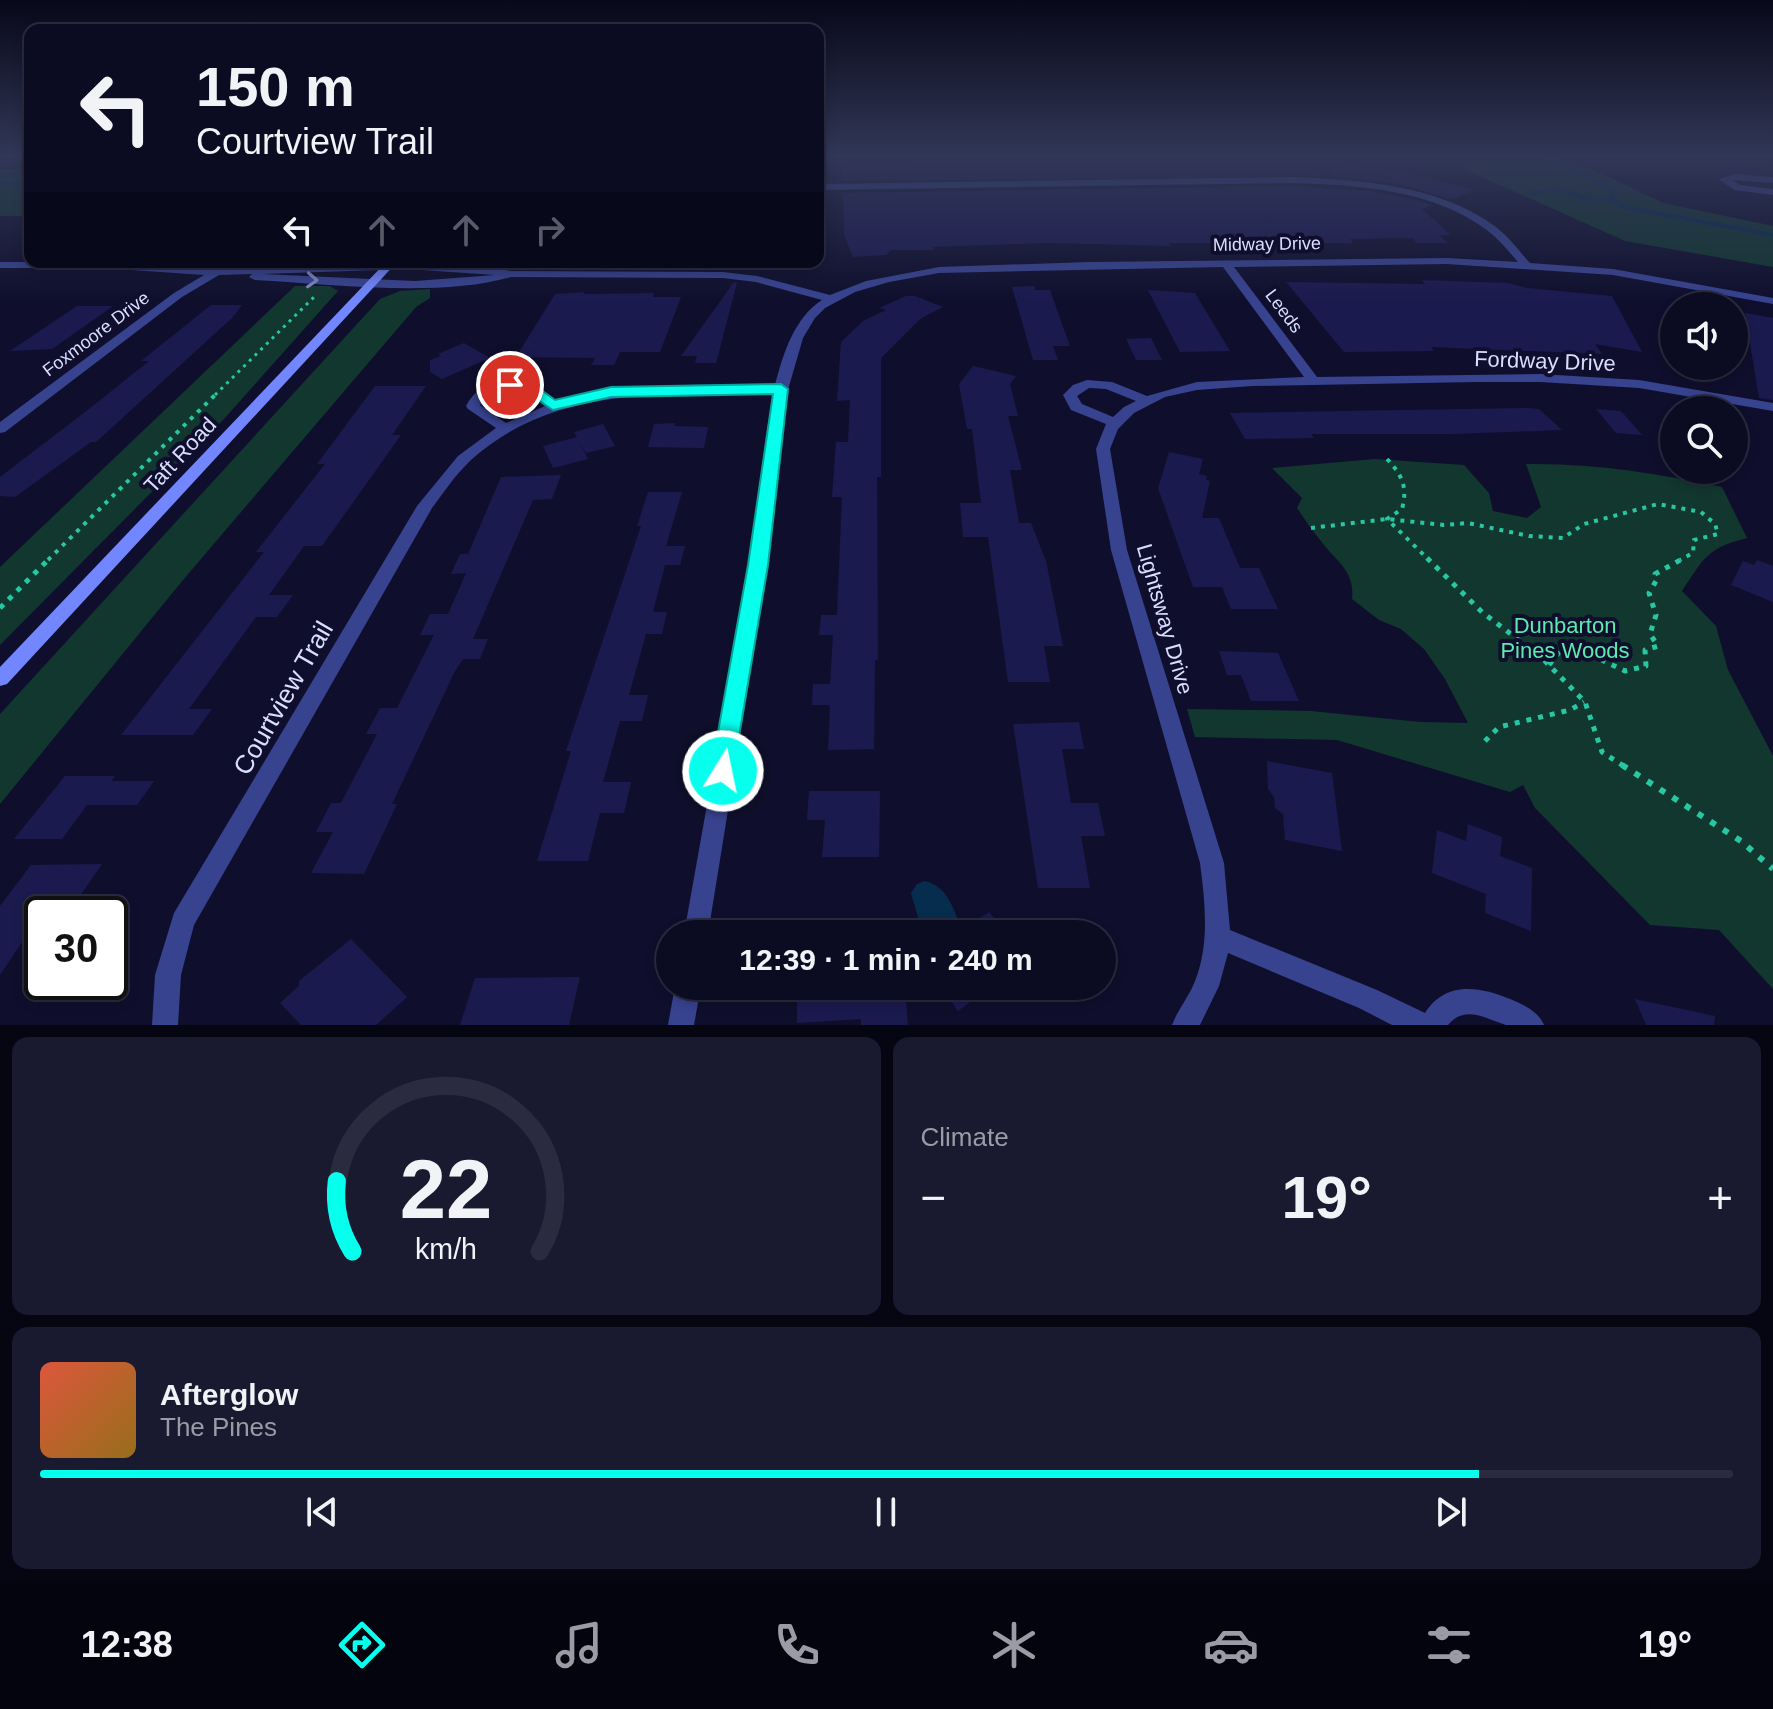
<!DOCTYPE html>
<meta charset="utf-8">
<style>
:root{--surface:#0b0b22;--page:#19192f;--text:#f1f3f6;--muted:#9a9ba5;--line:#2b2b40;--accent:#07ffed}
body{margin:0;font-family:Helvetica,sans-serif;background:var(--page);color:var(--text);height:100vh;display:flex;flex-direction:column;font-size:30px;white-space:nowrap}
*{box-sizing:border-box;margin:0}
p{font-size:26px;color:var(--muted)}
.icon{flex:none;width:44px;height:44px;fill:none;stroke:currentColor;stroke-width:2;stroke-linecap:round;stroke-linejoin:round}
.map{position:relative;height:1025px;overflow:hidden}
.panel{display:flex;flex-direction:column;gap:12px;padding:12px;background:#060613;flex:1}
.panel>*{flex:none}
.banner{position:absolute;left:24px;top:24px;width:800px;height:244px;border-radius:16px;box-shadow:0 4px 12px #0003,0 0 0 2px var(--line);background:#0b0b22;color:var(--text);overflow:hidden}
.fabs{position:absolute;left:1660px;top:292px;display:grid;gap:16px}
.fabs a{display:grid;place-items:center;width:88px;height:88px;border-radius:50%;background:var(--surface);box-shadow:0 4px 12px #0003,0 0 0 2px var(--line);font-size:40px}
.speed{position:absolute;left:24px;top:896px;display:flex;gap:16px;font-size:40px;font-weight:700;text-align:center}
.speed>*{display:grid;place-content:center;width:104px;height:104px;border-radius:50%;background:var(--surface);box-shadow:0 4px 12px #0003,0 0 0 2px var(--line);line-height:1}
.speed .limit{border:4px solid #111;border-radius:12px;background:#fff;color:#111}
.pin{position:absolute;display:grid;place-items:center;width:68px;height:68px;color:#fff;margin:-34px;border:4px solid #fff;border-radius:50%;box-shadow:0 2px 8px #0007}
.me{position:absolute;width:88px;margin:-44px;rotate:10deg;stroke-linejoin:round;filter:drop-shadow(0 0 6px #0008)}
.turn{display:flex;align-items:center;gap:28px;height:168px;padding:0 40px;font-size:36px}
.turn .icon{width:104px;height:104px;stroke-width:2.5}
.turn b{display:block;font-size:56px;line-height:68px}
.lanes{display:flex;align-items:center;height:76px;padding:0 40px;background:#0003;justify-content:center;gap:40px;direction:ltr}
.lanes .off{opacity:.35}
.big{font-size:60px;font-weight:600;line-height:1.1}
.panel .widget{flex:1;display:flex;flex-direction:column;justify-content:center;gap:12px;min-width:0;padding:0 28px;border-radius:16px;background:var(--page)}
.panel .dial{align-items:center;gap:0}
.dial svg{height:208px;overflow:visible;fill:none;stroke:var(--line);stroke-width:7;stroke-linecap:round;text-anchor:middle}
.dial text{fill:var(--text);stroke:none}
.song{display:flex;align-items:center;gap:24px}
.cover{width:96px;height:96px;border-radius:12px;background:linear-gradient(135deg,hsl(10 70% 55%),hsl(40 70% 35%))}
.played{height:8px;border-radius:4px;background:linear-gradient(90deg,var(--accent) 85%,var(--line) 85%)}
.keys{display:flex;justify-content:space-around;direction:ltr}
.heat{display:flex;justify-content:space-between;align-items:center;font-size:44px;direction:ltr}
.panel .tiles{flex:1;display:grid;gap:12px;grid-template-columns:1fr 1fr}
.widget:last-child{grid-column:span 2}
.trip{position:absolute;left:656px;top:920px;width:460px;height:80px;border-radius:40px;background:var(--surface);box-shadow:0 4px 12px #0003,0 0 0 2px var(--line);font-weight:600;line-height:80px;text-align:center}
.tab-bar{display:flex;height:128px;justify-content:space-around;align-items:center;background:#04040e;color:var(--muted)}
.tab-bar .icon{width:56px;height:56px}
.tab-bar .current{color:var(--accent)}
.tab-bar b{font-size:36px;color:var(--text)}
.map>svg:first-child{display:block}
</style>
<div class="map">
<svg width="1773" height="1025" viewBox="0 0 1773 1025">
<rect width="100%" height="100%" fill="#0f0f2d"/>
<g fill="#12372f">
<path d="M1406,158H1569L1663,203L1773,226V267L1625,241L1453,164Z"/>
<rect x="0" y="169" width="30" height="47"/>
<path d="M295,286H330L338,291L224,419L0,645V567Z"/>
<path d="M430,289V298L416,307L183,580L0,804V714L380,299L400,291Z"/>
<path d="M1375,459L1464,465L1489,493L1493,511L1527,518L1541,507L1526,464C1593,463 1656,473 1722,487L1747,538C1707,548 1704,558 1682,591L1716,626L1728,670L1773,756V989L1719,930L1650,925L1535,808L1523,785L1510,792L1337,740L1195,737L1187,709L1311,711L1420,722L1468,723L1445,679L1424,649L1401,629L1379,620L1352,599C1355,573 1339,563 1324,545C1314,533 1305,520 1297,508L1302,498L1272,468Z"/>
</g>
<path fill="#072d4e" d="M925,881C948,887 952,907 961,926L956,934H923L911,893L917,884Z"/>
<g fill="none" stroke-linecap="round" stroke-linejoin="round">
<g stroke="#072d4e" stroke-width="4">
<path d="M1547,158C1571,165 1590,180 1613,191L1611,200"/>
<path d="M0,184H30"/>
<path d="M1532,193L1559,189L1586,199L1611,200L1624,207L1773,235"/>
</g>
</g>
<g fill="#1b1a4f">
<path d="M1027,158L1029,161L1303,158L1323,176L842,181V164Z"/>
<path d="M1333,160L1407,172L1475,190L1450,199L1400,184L1331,176Z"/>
<path d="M1294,186L1370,191L1420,201L1432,205L1422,209L1451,235H1439L1448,243H1417L1412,238L1350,239L1353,243H1169L1171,246L1048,243L933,247L934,250H891L886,255L853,257L844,235L843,193Z"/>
<path d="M1422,280L1508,283L1527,288L1612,296L1642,352L1595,344L1602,354L1431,347L1434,351L1344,352L1286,282L1425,284Z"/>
<path d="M734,282L737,283L716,363H695L697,356H681Z"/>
<path d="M1034,286L1035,290H1050L1070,346H1053L1058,360H1033L1012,287Z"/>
<path d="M1148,290L1195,293L1230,351L1180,352Z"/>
<path d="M585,292L584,294L654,293L653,297H681L660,352H620L614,365H591L595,358L516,357L555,294Z"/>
<path d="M906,296H915L943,307L920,319L881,358V477H877L878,660H875L874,749L828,750L830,705H812L813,684H830L833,635H819L821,615H837L842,497H832L836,442H848L850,400L837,401L841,342L863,321L886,310L879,308Z"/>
<path d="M211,305H242L232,318L96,442H91L15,497L0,496V477L89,409L149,361H141Z"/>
<path d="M77,306H113L52,349L10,351Z"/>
<path d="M1745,313L1773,318V400L1759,398Z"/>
<path d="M1151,338L1162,360H1136L1126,339Z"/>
<path d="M464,343L490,358L442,379L430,372V360L441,356L438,354Z"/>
<path d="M973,366L1016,376L1010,384L1018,416H1008L1022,470H1010L1019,523H1031L1046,561L1063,646H1044L1050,682H1008L988,537H963L960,503H981L972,429H967L959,384Z"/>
<path d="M375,386H426L392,435H401L322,546H304L269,595H293L277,617H256L189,709H212L193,735H121L264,552H256L325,464H317Z"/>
<path d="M1528,408L1539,409L1562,430L1454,434H1311L1314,438L1245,439L1230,413Z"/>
<path d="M1596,409L1621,411L1642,435L1616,433Z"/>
<path d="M675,423L674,426L708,427L704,448L648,447L654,424Z"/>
<path d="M603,424L615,446L586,453L579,442L588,459L553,468L543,446L577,437L574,432Z"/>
<path d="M1169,452L1203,459L1199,474L1207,476L1206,480L1210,481L1202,518H1219L1240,568H1259L1278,609H1231L1222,587H1193L1158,488Z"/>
<path d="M561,475L552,499L533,500L473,639H488L480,659H463L455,671L392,804H397L364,874L311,873L333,832H316L331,803H341L377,734H366L380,708H397L434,635H420L430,614H448L466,573L451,574L460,554H468L501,477Z"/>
<path d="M648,492H682L666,546H685L680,565H665L653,612H667L662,634H646L629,695H648L642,721H620L603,782H631L624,813H600L588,861H537L571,751H566L641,526H637Z"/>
<path d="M1757,560L1773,566V602L1731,585L1743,561L1754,565Z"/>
<path d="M1219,651L1278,653L1299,701H1251L1241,675H1227Z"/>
<path d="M1079,722L1084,749H1062L1071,803H1098L1105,836H1081L1090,888H1038L1013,724Z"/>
<path d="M1267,761L1332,773L1342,851L1285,840L1283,814L1275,808L1274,797L1268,789Z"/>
<path d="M65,776H115L111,781H154L137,805H87L62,839H14Z"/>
<path d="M809,791H880L879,857H822L825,820H807Z"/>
<path d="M1468,824L1502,837L1500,856L1532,868L1531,931L1485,913L1486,894L1432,873L1437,830L1466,841Z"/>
<path d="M102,864L75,903H59L51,914H42V926L30,942H22L0,975V906L31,865Z"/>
<path d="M989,912L1007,934H957Z"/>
<path d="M351,939L407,997L376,1025H301L280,1003L299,986V981Z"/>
<path d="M580,977L569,1025H460L475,978Z"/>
<path d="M797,986H905L908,1025H861V1019L797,1023Z"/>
<path d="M940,986H992L958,1011Z"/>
<path d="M1635,999L1715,1016L1714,1025H1646Z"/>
</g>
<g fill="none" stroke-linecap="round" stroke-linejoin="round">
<path stroke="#27c7a2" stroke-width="3" stroke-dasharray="3 5" stroke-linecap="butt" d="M215,395L314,297"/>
<g stroke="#27c7a2" stroke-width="4" stroke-dasharray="4 6" stroke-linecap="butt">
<path d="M1387,459C1402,475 1408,487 1402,509L1387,519L1429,560"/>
<path d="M1311,528L1387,519L1444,525L1468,523L1529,536L1563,538L1584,524L1658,504L1701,512L1715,524L1718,534L1694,540L1693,553L1680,560"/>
<path d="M48,560L217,393"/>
</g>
<g stroke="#27c7a2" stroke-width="5" stroke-dasharray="5 7" stroke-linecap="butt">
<path d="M1427,558L1482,612L1542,658L1585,702L1602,752L1625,767"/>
<path d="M0,608L50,558"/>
<path d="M1549,665L1560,651L1589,654L1625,671L1646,666L1645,650L1658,646L1650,634L1656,615L1649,593L1656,581L1655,574L1684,558"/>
<path d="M1485,741L1499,727L1570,710L1584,702"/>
</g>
<path stroke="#27c7a2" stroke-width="6" stroke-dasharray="6 9" stroke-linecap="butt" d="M1622,765L1741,841L1773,869"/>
<g fill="#37438f" fill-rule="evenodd">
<path d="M1736,174L1773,177V183L1732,180L1740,185L1773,189V195L1735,190L1718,179Z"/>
<path d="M1294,177C1361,180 1440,185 1496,227C1509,237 1519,251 1530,263L1613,269L1773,298V304L1613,275L1447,264L1234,267L1317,377L1540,374L1639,380L1773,403V411L1639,388L1540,382H1476L1252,386L1197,390L1165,397L1134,413L1118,429L1110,449L1127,550L1224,863L1230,930L1377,990L1425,1013C1445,981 1479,986 1510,999C1524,1005 1538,1011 1544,1025C1533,1025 1517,1025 1506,1025C1486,1019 1465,1004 1448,1025H1392L1359,1008L1228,953L1219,986L1200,1025H1172C1178,1009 1189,997 1195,981C1210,943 1205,902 1200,863L1111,550L1096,449L1106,424L1071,410L1063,395L1073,385L1087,380L1112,382L1147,396L1197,382L1304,377L1223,267L939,273L889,282L855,292L825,308L815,318L803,338L785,400L767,569L708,934H684L749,569L766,436L773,393C670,394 553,385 471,460C456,474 444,492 432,508L194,925L181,975L178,1025H152L155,975L174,913L417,506L458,456L496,428L468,409L466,406C487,367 530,380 558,402C628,381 703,385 775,385C783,354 794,318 822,300L756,282L723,278L511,277C438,298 332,284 255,280L249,277L252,274L219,275L182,297L5,432L0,433V422L174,293L204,275L103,268H0V262H104L223,269L407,262L477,266L511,271L723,272L757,276L830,295L866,281L939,267L1089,262L1447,258L1518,262C1509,252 1500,240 1488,231C1435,190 1359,185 1294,183L818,190V184ZM407,269L495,275L415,281L262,274ZM1089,388L1106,389L1136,401L1124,407L1113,417L1082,404L1077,396ZM502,390H522L545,406L506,423L480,405L486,398Z"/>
<path d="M675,986H701L694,1025H668Z"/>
</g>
<path fill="#7287ff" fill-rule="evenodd" d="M386,262H397L7,684L0,686V667Z"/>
</g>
<defs><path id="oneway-chevron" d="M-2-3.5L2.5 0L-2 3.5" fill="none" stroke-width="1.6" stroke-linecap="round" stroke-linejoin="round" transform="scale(2)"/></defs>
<use stroke="#8188c1" href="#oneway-chevron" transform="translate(312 280) rotate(3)"/>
<linearGradient id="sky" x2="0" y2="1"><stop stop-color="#080819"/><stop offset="0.52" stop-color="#313757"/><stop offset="1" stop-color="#313757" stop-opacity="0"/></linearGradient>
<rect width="1773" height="301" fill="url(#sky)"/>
<path fill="#07ffed" stroke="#05a69a" stroke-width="2" d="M510,381L537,387L555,400L611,387L781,384L788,389L768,565L732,778L723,781L715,778L711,771L748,565L773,394L611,397L553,410L527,393L505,389V382Z"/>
<g text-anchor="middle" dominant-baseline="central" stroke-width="8" stroke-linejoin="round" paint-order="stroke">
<g font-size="18" fill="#dbddff" stroke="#0f0f2d">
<text transform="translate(1267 244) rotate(-1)">Midway Drive</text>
<text transform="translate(1284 311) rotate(53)">Leeds</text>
<text transform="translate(96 334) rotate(-37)">Foxmoore Drive</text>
</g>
<g font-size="22" fill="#dbddff" stroke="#0f0f2d">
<text transform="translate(1545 361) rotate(2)">Fordway Drive</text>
<text transform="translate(180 455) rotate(-47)">Taft Road</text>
<text transform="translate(1165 619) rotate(74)">Lightsway Drive</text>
</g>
<g font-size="22" fill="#5ceaae" stroke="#0f0f2d">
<text x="1565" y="625">Dunbarton<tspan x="1565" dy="25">Pines Woods</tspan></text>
</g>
<g font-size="26" fill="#dbddff" stroke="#0f0f2d">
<text transform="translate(283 698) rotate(-60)">Courtview Trail</text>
</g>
</g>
</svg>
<div class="fabs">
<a><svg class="icon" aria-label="sound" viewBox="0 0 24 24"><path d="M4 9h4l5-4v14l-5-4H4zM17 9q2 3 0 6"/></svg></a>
<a><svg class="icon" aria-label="search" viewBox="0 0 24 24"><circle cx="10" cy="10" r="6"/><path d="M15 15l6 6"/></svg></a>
</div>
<div class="speed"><div class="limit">30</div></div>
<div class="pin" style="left:510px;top:385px;background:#d93025"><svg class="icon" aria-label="arrive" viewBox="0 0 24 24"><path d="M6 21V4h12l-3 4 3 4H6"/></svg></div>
<svg class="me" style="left:723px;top:771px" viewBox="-20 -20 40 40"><circle r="17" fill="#07ffed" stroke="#fff" stroke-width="3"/><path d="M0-11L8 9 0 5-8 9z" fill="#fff"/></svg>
<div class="trip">12:39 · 1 min · 240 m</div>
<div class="banner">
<div class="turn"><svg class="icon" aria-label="left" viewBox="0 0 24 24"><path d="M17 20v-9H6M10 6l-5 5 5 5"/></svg><div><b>150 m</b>Courtview Trail</div></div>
<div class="lanes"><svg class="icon" aria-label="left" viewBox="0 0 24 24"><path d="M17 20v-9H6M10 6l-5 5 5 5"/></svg><svg class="icon off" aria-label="ahead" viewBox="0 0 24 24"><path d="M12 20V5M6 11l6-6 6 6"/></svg><svg class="icon off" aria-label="ahead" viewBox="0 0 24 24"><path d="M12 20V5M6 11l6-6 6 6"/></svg><svg class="icon off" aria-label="right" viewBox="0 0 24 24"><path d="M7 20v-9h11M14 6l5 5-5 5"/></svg></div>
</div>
</div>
<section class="panel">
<div class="tiles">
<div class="widget dial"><svg viewBox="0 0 100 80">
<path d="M14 69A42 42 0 1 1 86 69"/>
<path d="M14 69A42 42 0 0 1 8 42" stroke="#07ffed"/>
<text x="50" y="56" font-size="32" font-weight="700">22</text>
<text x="50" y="72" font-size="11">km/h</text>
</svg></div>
<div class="widget"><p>Climate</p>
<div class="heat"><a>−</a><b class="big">19°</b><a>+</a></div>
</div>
<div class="widget">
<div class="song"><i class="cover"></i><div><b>Afterglow</b><p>The Pines</p></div></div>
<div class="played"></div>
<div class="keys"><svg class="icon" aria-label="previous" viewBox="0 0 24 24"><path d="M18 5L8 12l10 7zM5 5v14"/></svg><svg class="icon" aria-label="pause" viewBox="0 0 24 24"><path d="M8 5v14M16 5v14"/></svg><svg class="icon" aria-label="next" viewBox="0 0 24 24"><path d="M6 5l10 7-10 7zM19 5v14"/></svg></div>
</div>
</div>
</section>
<nav class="tab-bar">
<b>12:38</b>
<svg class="icon current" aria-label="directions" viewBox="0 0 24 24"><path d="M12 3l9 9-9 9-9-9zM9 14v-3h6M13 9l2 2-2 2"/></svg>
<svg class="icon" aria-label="music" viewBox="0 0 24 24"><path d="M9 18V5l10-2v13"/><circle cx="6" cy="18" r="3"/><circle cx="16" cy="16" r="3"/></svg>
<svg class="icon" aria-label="phone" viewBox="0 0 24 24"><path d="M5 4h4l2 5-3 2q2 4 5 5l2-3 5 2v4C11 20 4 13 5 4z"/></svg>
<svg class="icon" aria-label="climate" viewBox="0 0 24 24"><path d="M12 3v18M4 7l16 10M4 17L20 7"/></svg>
<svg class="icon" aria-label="car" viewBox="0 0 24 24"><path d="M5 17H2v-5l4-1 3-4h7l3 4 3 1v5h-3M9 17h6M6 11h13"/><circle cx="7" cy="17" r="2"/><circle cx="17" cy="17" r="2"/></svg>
<svg class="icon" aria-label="filters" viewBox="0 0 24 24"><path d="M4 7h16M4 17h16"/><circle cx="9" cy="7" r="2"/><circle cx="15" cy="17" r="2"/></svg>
<b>19°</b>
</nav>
